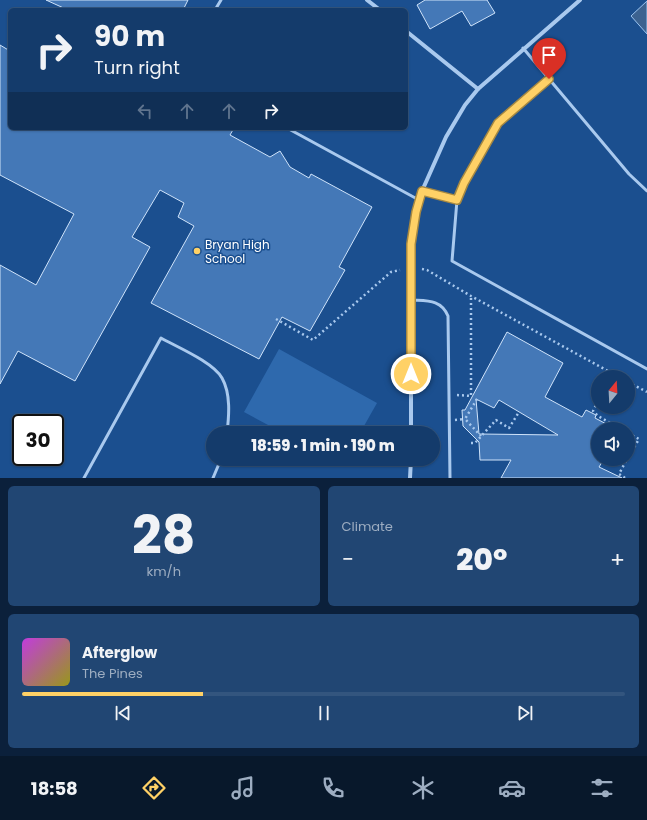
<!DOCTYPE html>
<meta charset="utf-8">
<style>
:root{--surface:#143b6b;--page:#214673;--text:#f1f3f6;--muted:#9dadc1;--line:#33557e;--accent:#ffd166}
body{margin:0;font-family:Poppins,sans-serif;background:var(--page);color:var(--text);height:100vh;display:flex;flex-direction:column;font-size:15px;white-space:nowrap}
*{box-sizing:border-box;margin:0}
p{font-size:13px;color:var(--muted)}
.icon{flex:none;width:22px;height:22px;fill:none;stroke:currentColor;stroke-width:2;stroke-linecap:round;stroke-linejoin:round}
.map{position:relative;height:478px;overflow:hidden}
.details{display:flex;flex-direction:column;gap:8px;padding:8px;background:#0b203b;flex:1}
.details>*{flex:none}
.guide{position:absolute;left:8px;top:8px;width:400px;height:122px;border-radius:6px;box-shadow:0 1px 3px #0004,0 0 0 1px var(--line);background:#143b6b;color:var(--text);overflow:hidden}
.needle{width:26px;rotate:18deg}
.controls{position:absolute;left:591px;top:370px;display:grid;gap:8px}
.controls a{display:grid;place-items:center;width:44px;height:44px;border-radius:50%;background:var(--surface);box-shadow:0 1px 3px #0004,0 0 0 1px var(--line);font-size:20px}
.speed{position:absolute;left:12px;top:414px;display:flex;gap:8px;font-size:20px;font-weight:700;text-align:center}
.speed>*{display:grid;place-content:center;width:52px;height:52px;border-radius:50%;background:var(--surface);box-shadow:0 1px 3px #0004,0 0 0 1px var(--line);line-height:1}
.speed .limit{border:2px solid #111;border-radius:6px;background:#fff;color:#111}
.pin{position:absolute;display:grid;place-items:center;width:34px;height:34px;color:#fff;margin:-41px -17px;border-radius:50% 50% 50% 0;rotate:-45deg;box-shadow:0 0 4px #0007}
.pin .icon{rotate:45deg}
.me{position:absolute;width:44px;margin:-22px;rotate:0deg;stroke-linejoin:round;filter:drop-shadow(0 0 3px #0008)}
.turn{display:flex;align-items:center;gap:14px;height:84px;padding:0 20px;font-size:18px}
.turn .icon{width:52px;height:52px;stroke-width:2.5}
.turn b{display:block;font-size:28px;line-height:34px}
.lanes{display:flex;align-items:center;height:38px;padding:0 20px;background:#0003;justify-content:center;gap:20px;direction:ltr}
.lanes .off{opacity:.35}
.big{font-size:30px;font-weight:800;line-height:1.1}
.details .tile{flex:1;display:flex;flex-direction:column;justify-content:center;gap:6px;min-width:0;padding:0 14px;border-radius:6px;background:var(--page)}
.details .dial{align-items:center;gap:0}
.dial b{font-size:52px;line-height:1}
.song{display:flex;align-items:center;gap:12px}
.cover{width:48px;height:48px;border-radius:6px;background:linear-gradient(135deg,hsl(290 70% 55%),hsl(60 70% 35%))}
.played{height:4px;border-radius:2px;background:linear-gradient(90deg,var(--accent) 30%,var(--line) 30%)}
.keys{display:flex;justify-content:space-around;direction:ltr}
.heat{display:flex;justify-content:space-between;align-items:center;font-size:22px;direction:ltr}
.details .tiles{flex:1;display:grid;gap:8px;grid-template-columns:1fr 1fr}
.tile:last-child{grid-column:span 2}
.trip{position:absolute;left:206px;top:426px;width:234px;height:40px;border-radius:20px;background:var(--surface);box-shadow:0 1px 3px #0004,0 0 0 1px var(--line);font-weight:800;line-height:40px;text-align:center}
.tabs{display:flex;height:64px;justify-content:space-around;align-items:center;background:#08182b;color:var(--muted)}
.tabs .icon{width:28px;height:28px}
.tabs .active{color:var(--accent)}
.tabs b{font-size:18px;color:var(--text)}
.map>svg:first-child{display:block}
</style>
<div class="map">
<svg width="647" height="478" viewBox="0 0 647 478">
<rect width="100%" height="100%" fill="#1b4f8f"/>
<path fill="#2e69ad" d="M279,349L377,403L360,433H283L244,412Z"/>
<path fill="#3c6290" stroke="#9cc4f0" d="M647,1V34L631,16Z"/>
<g fill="#4478b7" stroke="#cfe3fa" fill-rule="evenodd">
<path d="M46,0H188L183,10H68Z"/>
<path d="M425,0H487L495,13L471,26L462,11L430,29L417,5Z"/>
<path d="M0,45L10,51V128H234L230,135L270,157L280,151L290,167L309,178L311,174L372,207L339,267L345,270L310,331L282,317L259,359L151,303L194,226L178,217L184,203L160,190L132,237L150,247L75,381L18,351L0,384V265L36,285L74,214L0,175Z"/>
<path d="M507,332L563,363L545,397L582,417L586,410L596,415L595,418L616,429H598V459H604L599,467L622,478H501L511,460H480L479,442L463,426L462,410H465ZM476,399L494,408L499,400L558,435L479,434Z"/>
</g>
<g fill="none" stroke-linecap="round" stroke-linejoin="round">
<g stroke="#a9c9ee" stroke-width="2.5" stroke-dasharray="2 3" stroke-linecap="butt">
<path d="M422,269L427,270L471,296L619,377"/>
<path d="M276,319L313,340L391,272L400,270"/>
<path d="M611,377L613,373"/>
<path d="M628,382L647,392"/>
<path d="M457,395L471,396V296"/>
<path d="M477,399L465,419L481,436"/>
<path d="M598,401L593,411L598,416L621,429"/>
<path d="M455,420L465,419"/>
<path d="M628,433L639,439L628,458"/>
<path d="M471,443H475L496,420L509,428L519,412"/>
<path d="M625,478L619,474L627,459"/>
</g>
<g stroke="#a9c9ee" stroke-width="3">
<path d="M215,10L221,0"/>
<path d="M523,48L629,174L647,191"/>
<path d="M549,79L498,123L464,183L457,200L452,261L647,369"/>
<path d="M287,128L419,200"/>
<path d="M422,191L457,200"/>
<path d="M411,300C427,301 441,299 448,316L450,478"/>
<path d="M84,478L161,338C177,347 213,362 222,378C231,394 229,416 227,433"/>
<path d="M213,478L221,459"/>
</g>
<g stroke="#a9c9ee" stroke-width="4">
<path d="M367,0L380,10"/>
<path d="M406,31L478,89"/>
<path d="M411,433V244L416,211L422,191L446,137L465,105L478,89L580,0"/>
<path d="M410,478L411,459"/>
</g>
</g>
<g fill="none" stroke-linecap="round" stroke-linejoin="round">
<defs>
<path id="route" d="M411,374V244L416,212L422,191L457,200L464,183L498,123L549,79"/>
</defs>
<use href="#route" stroke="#a68842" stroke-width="10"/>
<use href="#route" stroke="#ffd166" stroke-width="7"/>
</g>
<circle fill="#ffd166" stroke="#1b4f8f" stroke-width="1.5" cx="197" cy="251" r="4"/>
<g text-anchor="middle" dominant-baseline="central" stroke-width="3" stroke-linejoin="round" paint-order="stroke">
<g font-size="12" fill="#fff" stroke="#1b4f8f" text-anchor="start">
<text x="205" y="244">Bryan High<tspan x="205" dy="14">School</tspan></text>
</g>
</g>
</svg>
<div class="controls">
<a><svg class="needle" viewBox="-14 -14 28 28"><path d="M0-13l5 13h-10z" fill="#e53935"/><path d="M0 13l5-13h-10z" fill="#9dadc1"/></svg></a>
<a><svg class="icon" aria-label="sound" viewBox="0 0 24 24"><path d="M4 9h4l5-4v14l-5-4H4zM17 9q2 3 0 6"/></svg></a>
</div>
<div class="speed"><div class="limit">30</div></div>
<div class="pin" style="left:549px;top:79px;background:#d93025"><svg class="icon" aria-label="arrive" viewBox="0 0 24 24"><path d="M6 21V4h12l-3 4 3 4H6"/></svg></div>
<svg class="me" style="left:411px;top:374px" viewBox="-20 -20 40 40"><circle r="17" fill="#ffd166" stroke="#fff" stroke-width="3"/><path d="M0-11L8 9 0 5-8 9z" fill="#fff"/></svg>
<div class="trip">18:59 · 1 min · 190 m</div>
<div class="guide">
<div class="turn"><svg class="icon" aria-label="right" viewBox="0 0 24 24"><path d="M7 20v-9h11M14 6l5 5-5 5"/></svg><div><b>90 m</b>Turn right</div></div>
<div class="lanes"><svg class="icon off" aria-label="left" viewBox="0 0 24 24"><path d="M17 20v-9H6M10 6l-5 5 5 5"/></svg><svg class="icon off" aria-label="ahead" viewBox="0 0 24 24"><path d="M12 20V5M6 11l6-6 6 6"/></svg><svg class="icon off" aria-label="ahead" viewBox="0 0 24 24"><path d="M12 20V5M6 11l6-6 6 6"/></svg><svg class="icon" aria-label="right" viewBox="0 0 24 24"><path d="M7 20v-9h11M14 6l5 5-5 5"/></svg></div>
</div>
</div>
<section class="details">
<div class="tiles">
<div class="tile dial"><b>28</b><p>km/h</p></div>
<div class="tile"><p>Climate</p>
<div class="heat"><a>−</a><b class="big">20°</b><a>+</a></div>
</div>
<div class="tile">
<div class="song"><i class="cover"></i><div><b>Afterglow</b><p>The Pines</p></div></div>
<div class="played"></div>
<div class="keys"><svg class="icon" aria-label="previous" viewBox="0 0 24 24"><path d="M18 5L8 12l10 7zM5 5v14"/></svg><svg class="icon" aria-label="pause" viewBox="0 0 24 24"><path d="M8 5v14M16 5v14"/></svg><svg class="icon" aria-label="next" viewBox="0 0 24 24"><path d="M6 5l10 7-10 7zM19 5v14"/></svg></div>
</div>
</div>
</section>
<nav class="tabs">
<b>18:58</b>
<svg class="icon active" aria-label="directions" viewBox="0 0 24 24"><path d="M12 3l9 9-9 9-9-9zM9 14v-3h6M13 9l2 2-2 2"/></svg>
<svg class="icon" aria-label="music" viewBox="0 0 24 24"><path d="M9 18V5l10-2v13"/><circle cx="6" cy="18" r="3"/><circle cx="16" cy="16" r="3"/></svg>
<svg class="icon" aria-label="phone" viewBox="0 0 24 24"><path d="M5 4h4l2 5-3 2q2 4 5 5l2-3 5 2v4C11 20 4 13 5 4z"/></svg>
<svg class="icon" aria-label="climate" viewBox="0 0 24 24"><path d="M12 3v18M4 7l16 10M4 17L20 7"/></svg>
<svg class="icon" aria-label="car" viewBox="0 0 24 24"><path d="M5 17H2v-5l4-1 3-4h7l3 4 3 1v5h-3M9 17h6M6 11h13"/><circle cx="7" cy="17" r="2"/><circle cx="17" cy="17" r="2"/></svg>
<svg class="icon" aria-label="filters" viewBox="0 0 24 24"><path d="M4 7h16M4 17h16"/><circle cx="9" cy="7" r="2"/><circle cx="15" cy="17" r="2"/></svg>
</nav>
